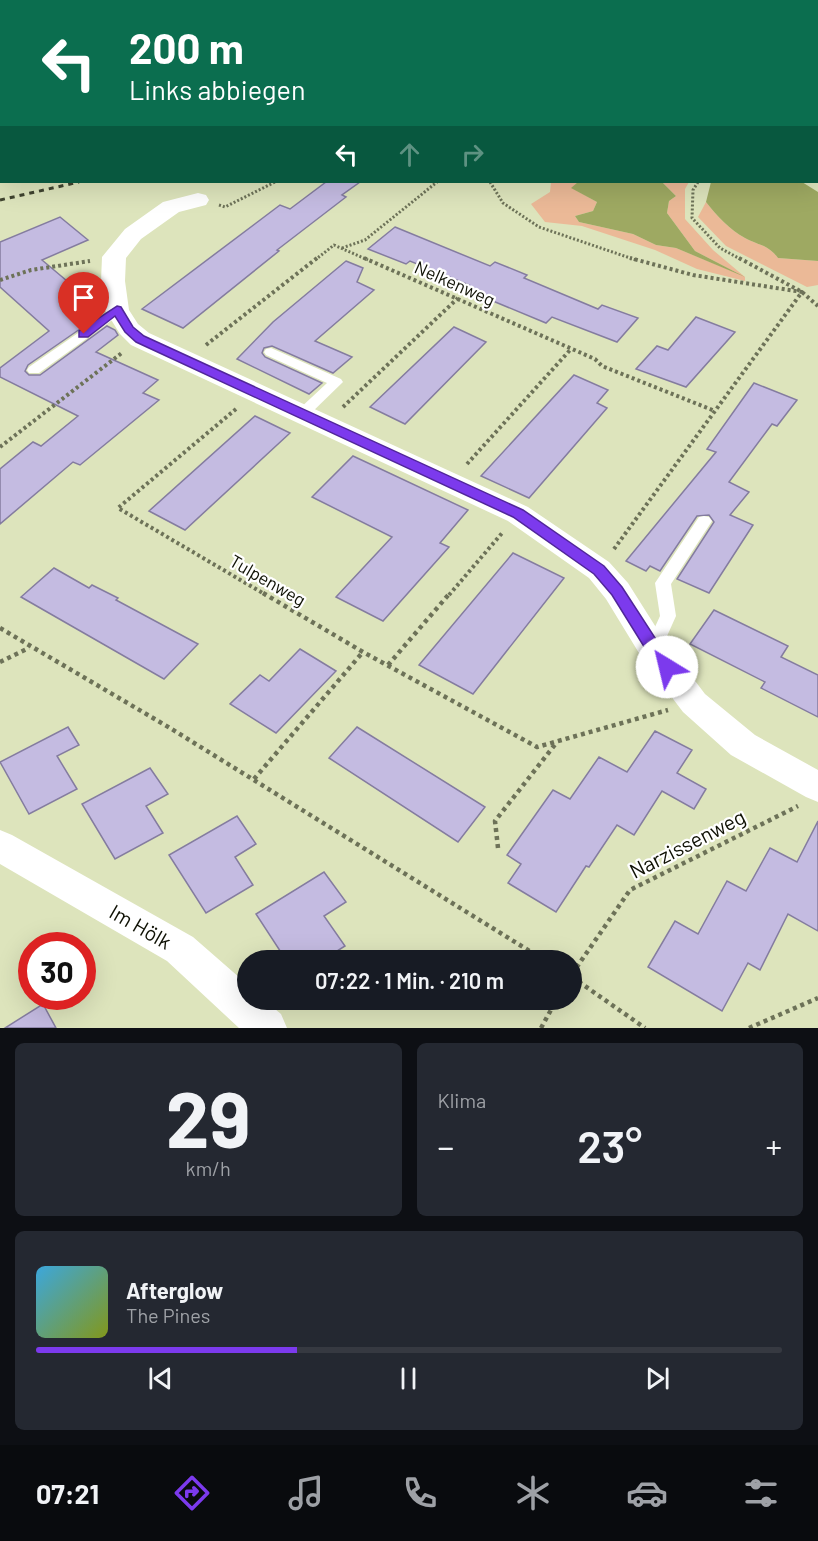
<!DOCTYPE html>
<html lang="de">
<meta charset="utf-8">
<style>
:root{--surface:#171b24;--page:#242831;--text:#f1f3f6;--muted:#9ea1a6;--line:#363941;--accent:#7c3aed}
body{margin:0;font-family:Barlow,sans-serif;background:var(--page);color:var(--text);height:100vh;display:flex;flex-direction:column;font-size:22px;white-space:nowrap}
*{box-sizing:border-box;margin:0}
p{font-size:20px;color:var(--muted)}
.icon{flex:none;width:33px;height:33px;fill:none;stroke:currentColor;stroke-width:2;stroke-linecap:round;stroke-linejoin:round}
.map{position:relative;height:1028px;overflow:hidden}
.drawer{display:flex;flex-direction:column;gap:15px;padding:15px;background:#0d0f14;flex:1}
.drawer>*{flex:none}
.banner{position:absolute;left:0px;top:0px;width:819px;height:183px;box-shadow:0 6px 24px #0002;background:#0b6e4f;color:#fff;overflow:hidden}
.speed{position:absolute;left:18px;top:932px;display:flex;gap:12px;font-size:30px;font-weight:700;text-align:center}
.speed>*{display:grid;place-content:center;width:78px;height:78px;border-radius:50%;background:var(--surface);box-shadow:0 6px 24px #0002;line-height:1}
.speed .limit{border:9px solid #d22;background:#fff;color:#111}
.pin{position:absolute;display:grid;place-items:center;width:51px;height:51px;color:#fff;margin:-62px -26px;border-radius:50% 50% 50% 0;rotate:-45deg;box-shadow:0 0 6px #0007}
.pin .icon{rotate:45deg}
.me{position:absolute;width:66px;margin:-33px;rotate:324deg;stroke-linejoin:round;filter:drop-shadow(0 0 4px #0008)}
.turn{display:flex;align-items:center;gap:21px;height:126px;padding:0 30px;font-size:27px}
.turn .icon{width:78px;height:78px;stroke-width:2.5}
.turn b{display:block;font-size:42px;line-height:51px}
.lanes{display:flex;align-items:center;height:57px;padding:0 30px;background:#0003;justify-content:center;gap:30px;direction:ltr}
.lanes .off{opacity:.35}
.big{font-size:45px;font-weight:600;line-height:1.1}
.drawer .tile{flex:1;display:flex;flex-direction:column;justify-content:center;gap:9px;min-width:0;padding:0 21px;border-radius:9px;background:var(--page)}
.drawer .dial{align-items:center;gap:0}
.dial b{font-size:78px;line-height:1}
.song{display:flex;align-items:center;gap:18px}
.cover{width:72px;height:72px;border-radius:9px;background:linear-gradient(135deg,hsl(200 70% 55%),hsl(70 70% 35%))}
.played{height:6px;border-radius:3px;background:linear-gradient(90deg,var(--accent) 35%,var(--line) 35%)}
.keys{display:flex;justify-content:space-around;direction:ltr}
.heat{display:flex;justify-content:space-between;align-items:center;font-size:33px;direction:ltr}
.drawer .tiles{flex:1;display:grid;gap:15px;grid-template-columns:1fr 1fr}
.tile:last-child{grid-column:span 2}
.trip{position:absolute;left:237px;top:950px;width:345px;height:60px;border-radius:30px;background:var(--surface);box-shadow:0 6px 24px #0002;font-weight:600;line-height:60px;text-align:center}
.dock{display:flex;height:96px;justify-content:space-around;align-items:center;background:#090b0e;color:var(--muted)}
.dock .icon{width:42px;height:42px}
.dock .on{color:var(--accent)}
.dock b{font-size:27px;color:var(--text)}
.map>svg:first-child{display:block}
</style>
<div class="map">
<svg width="818" height="1028" viewBox="0 0 818 1028">
<rect width="100%" height="100%" fill="#dde4bc"/>
<g fill="#ebb997">
<path d="M551,182H578L572,188L597,202L593,211L575,216L579,222L633,234L656,245L676,248L739,274L695,251L667,213L669,201L676,196L662,182H689L685,189V219L713,250L745,277V281L697,269L655,250L582,226L545,222L531,204L550,192Z"/>
<path d="M706,202C717,216 730,230 745,238C760,246 767,244 778,258L818,261V285L807,287L726,246L698,217Z"/>
</g>
<g fill="#9ea962">
<path d="M578,182H662L676,196L669,201L667,213L695,251L745,277L676,248L656,245L633,234L579,222L575,216L593,211L597,202L571,188Z"/>
<path d="M711,182H802L818,192V261L778,258C767,244 760,246 745,238C730,230 717,216 706,202Z"/>
</g>
<g fill="#c4bbe1" stroke="#847c9f" stroke-width="1.5">
<path d="M326,182H360L342,195L346,197L277,250L279,251L183,328L142,309L280,205L290,209Z"/>
<path d="M60,217L88,240L42,260L79,291L69,296L73,300L61,306L93,320L28,365L25,371L29,375H40L107,326L115,330L118,335L96,352L158,380L143,393L159,400L80,465L73,462L0,524V469L33,442L41,446L78,416L0,377V368L49,331L0,287V242Z"/>
<path d="M395,227L490,266L495,262L527,275L524,278L598,309L602,305L638,318L617,342L552,317L546,323L464,289L469,285L410,261L406,264L368,249Z"/>
<path d="M346,261L363,268L357,282L374,290L315,341L352,357L333,373L272,346L264,348L262,353L265,357L322,383L309,394L237,359L273,322Z"/>
<path d="M696,317L735,332L686,387L636,369L657,346L668,350Z"/>
<path d="M454,327L486,342L405,424L370,407Z"/>
<path d="M574,375L608,390L597,403L607,408L529,498L481,476Z"/>
<path d="M754,383L797,400L777,426L772,424L729,482L749,492L730,515L753,525L709,593L677,579L714,522L709,515L697,516L660,571L650,566L646,571L626,561L716,452L707,449Z"/>
<path d="M255,416L290,433L185,530L149,511Z"/>
<path d="M353,456L468,510L440,543L449,547L383,621L336,597L392,537L312,497Z"/>
<path d="M513,553L564,578L473,694L419,665Z"/>
<path d="M54,568L89,588L92,585L118,598L116,600L198,644L164,679L21,597Z"/>
<path d="M714,610L788,646L781,657L818,675V717L761,688L765,682L690,644Z"/>
<path d="M300,649L336,671L276,733L230,704L260,675L269,681Z"/>
<path d="M68,727L79,745L57,756L77,789L29,814L0,762Z"/>
<path d="M357,727L485,807L458,842L329,758Z"/>
<path d="M655,731L692,750L677,773L706,789L694,809L662,791L634,835L617,825L589,867L586,866L556,912L508,883L521,864L507,855L553,790L570,799L599,757L627,772Z"/>
<path d="M150,768L168,794L146,806L163,833L115,859L82,804Z"/>
<path d="M237,816L256,844L235,857L253,885L206,913L169,855Z"/>
<path d="M818,821V931L788,914L760,970L748,963L722,1011L648,967L675,921L698,934L727,881L746,891L770,848L797,862Z"/>
<path d="M324,872L346,902L324,916L345,946L323,960H286L256,914Z"/>
<path d="M43,1004L56,1028H5Z"/>
</g>
<g fill="none" stroke-linecap="round" stroke-linejoin="round">
<g stroke="#6d7258" stroke-width="3" stroke-dasharray="2 2" stroke-linecap="butt">
<path d="M490,182L503,203L539,227L636,260"/>
<path d="M698,182L693,190L692,218L720,248L742,260"/>
<path d="M219,205L225,207L275,182"/>
<path d="M342,248L365,240L437,182"/>
<path d="M315,260L334,245L368,260"/>
</g>
<g stroke="#6d7258" stroke-width="4" stroke-dasharray="3 3" stroke-linecap="butt">
<path d="M364,258L595,359L602,366L715,411"/>
<path d="M739,258L802,292L818,306"/>
<path d="M0,280L31,270L90,261"/>
<path d="M206,345L317,258"/>
<path d="M343,407L458,298"/>
<path d="M236,409L118,508L266,595"/>
<path d="M0,447L123,352"/>
<path d="M467,464L571,349"/>
<path d="M614,549L802,292L693,275L630,258"/>
<path d="M449,595L503,532"/>
</g>
<g stroke="#6d7258" stroke-width="4.5" stroke-dasharray="4 4" stroke-linecap="butt">
<path d="M263,593L363,652L537,747L668,710"/>
<path d="M0,628L170,728L544,960"/>
<path d="M0,662L29,648"/>
<path d="M388,665L450,593"/>
<path d="M254,779L363,652"/>
<path d="M498,848L495,821L557,742"/>
<path d="M572,974L630,890L798,806"/>
<path d="M572,977L645,1028"/>
<path d="M541,1028L557,999"/>
<path d="M749,1028L818,998"/>
</g>
<g fill="#fff" fill-rule="evenodd">
<path d="M206,0H216L217,2H207Z"/>
<path d="M701,0H714L700,2Z"/>
<path d="M117,306L122,307L123,310L122,313L39,373H29L27,370L29,367Z"/>
<path d="M271,348L341,379L343,382L307,417H297L295,414L297,411L327,383L266,355L264,352L266,349Z"/>
<path d="M704,516L709,517L712,521L671,584L676,616L659,654L653,655L647,654L645,649L660,616L655,583L699,517Z"/>
</g>
<g fill="#fff" fill-rule="evenodd">
<path d="M245,0H265L244,2Z"/>
<path d="M0,111H2L0,124Z"/>
<path d="M198,193L206,195L209,200L206,205L179,212L141,239L126,258L125,281L129,310L138,324L149,333L528,507L609,562L628,583L664,640L705,694L755,735L818,770V802L806,797L731,755L683,712L642,658L606,599L589,578L508,521L131,345L120,334L105,310L101,281L102,257L125,229L163,202Z"/>
<path d="M0,830L12,835L193,937L248,985V999H263L281,1014L287,1028H239L167,961L0,864Z"/>
</g>
<path stroke="#3f432f" stroke-width="3" stroke-dasharray="5 5" stroke-linecap="butt" d="M0,200L79,182"/>
</g>
<path fill="#7c3aed" stroke="#51269a" stroke-width="1.5" d="M117,306L121,307L133,327L144,336L523,510L604,566L622,587L674,667L672,671H661L648,653L612,595L594,574L513,517L136,342L125,332L115,316L88,337H79V331Z"/>
<g text-anchor="middle" dominant-baseline="central" stroke-width="4.5" stroke-linejoin="round" paint-order="stroke">
<g font-size="18" fill="#0f1104" stroke="#fff">
<text transform="translate(455 283) rotate(24)">Nelkenweg</text>
<text transform="translate(268 580) rotate(30)">Tulpenweg</text>
</g>
<g font-size="21" fill="#0f1104" stroke="#fff">
<text transform="translate(687 843) rotate(-27)">Narzissenweg</text>
<text transform="translate(141 926) rotate(30)">Im Hölk</text>
</g>
</g>
</svg>
<div class="speed"><div class="limit">30</div></div>
<div class="pin" style="left:84px;top:334px;background:#d93025"><svg class="icon" aria-label="arrive" viewBox="0 0 24 24"><path d="M6 21V4h12l-3 4 3 4H6"/></svg></div>
<svg class="me" style="left:667px;top:667px" viewBox="-20 -20 40 40"><circle r="19" fill="#fff"/><path d="M0-13L10 11 0 6-10 11z" fill="#7c3aed"/></svg>
<div class="trip">07:22 · 1 Min. · 210 m</div>
<div class="banner">
<div class="turn"><svg class="icon" aria-label="left" viewBox="0 0 24 24"><path d="M17 20v-9H6M10 6l-5 5 5 5"/></svg><div><b>200 m</b>Links abbiegen</div></div>
<div class="lanes"><svg class="icon" aria-label="left" viewBox="0 0 24 24"><path d="M17 20v-9H6M10 6l-5 5 5 5"/></svg><svg class="icon off" aria-label="ahead" viewBox="0 0 24 24"><path d="M12 20V5M6 11l6-6 6 6"/></svg><svg class="icon off" aria-label="right" viewBox="0 0 24 24"><path d="M7 20v-9h11M14 6l5 5-5 5"/></svg></div>
</div>
</div>
<section class="drawer">
<div class="tiles">
<div class="tile dial"><b>29</b><p>km/h</p></div>
<div class="tile"><p>Klima</p>
<div class="heat"><a>−</a><b class="big">23°</b><a>+</a></div>
</div>
<div class="tile">
<div class="song"><i class="cover"></i><div><b>Afterglow</b><p>The Pines</p></div></div>
<div class="played"></div>
<div class="keys"><svg class="icon" aria-label="previous" viewBox="0 0 24 24"><path d="M18 5L8 12l10 7zM5 5v14"/></svg><svg class="icon" aria-label="pause" viewBox="0 0 24 24"><path d="M8 5v14M16 5v14"/></svg><svg class="icon" aria-label="next" viewBox="0 0 24 24"><path d="M6 5l10 7-10 7zM19 5v14"/></svg></div>
</div>
</div>
</section>
<nav class="dock">
<b>07:21</b>
<svg class="icon on" aria-label="directions" viewBox="0 0 24 24"><path d="M12 3l9 9-9 9-9-9zM9 14v-3h6M13 9l2 2-2 2"/></svg>
<svg class="icon" aria-label="music" viewBox="0 0 24 24"><path d="M9 18V5l10-2v13"/><circle cx="6" cy="18" r="3"/><circle cx="16" cy="16" r="3"/></svg>
<svg class="icon" aria-label="phone" viewBox="0 0 24 24"><path d="M5 4h4l2 5-3 2q2 4 5 5l2-3 5 2v4C11 20 4 13 5 4z"/></svg>
<svg class="icon" aria-label="climate" viewBox="0 0 24 24"><path d="M12 3v18M4 7l16 10M4 17L20 7"/></svg>
<svg class="icon" aria-label="car" viewBox="0 0 24 24"><path d="M5 17H2v-5l4-1 3-4h7l3 4 3 1v5h-3M9 17h6M6 11h13"/><circle cx="7" cy="17" r="2"/><circle cx="17" cy="17" r="2"/></svg>
<svg class="icon" aria-label="filters" viewBox="0 0 24 24"><path d="M4 7h16M4 17h16"/><circle cx="9" cy="7" r="2"/><circle cx="15" cy="17" r="2"/></svg>
</nav>
